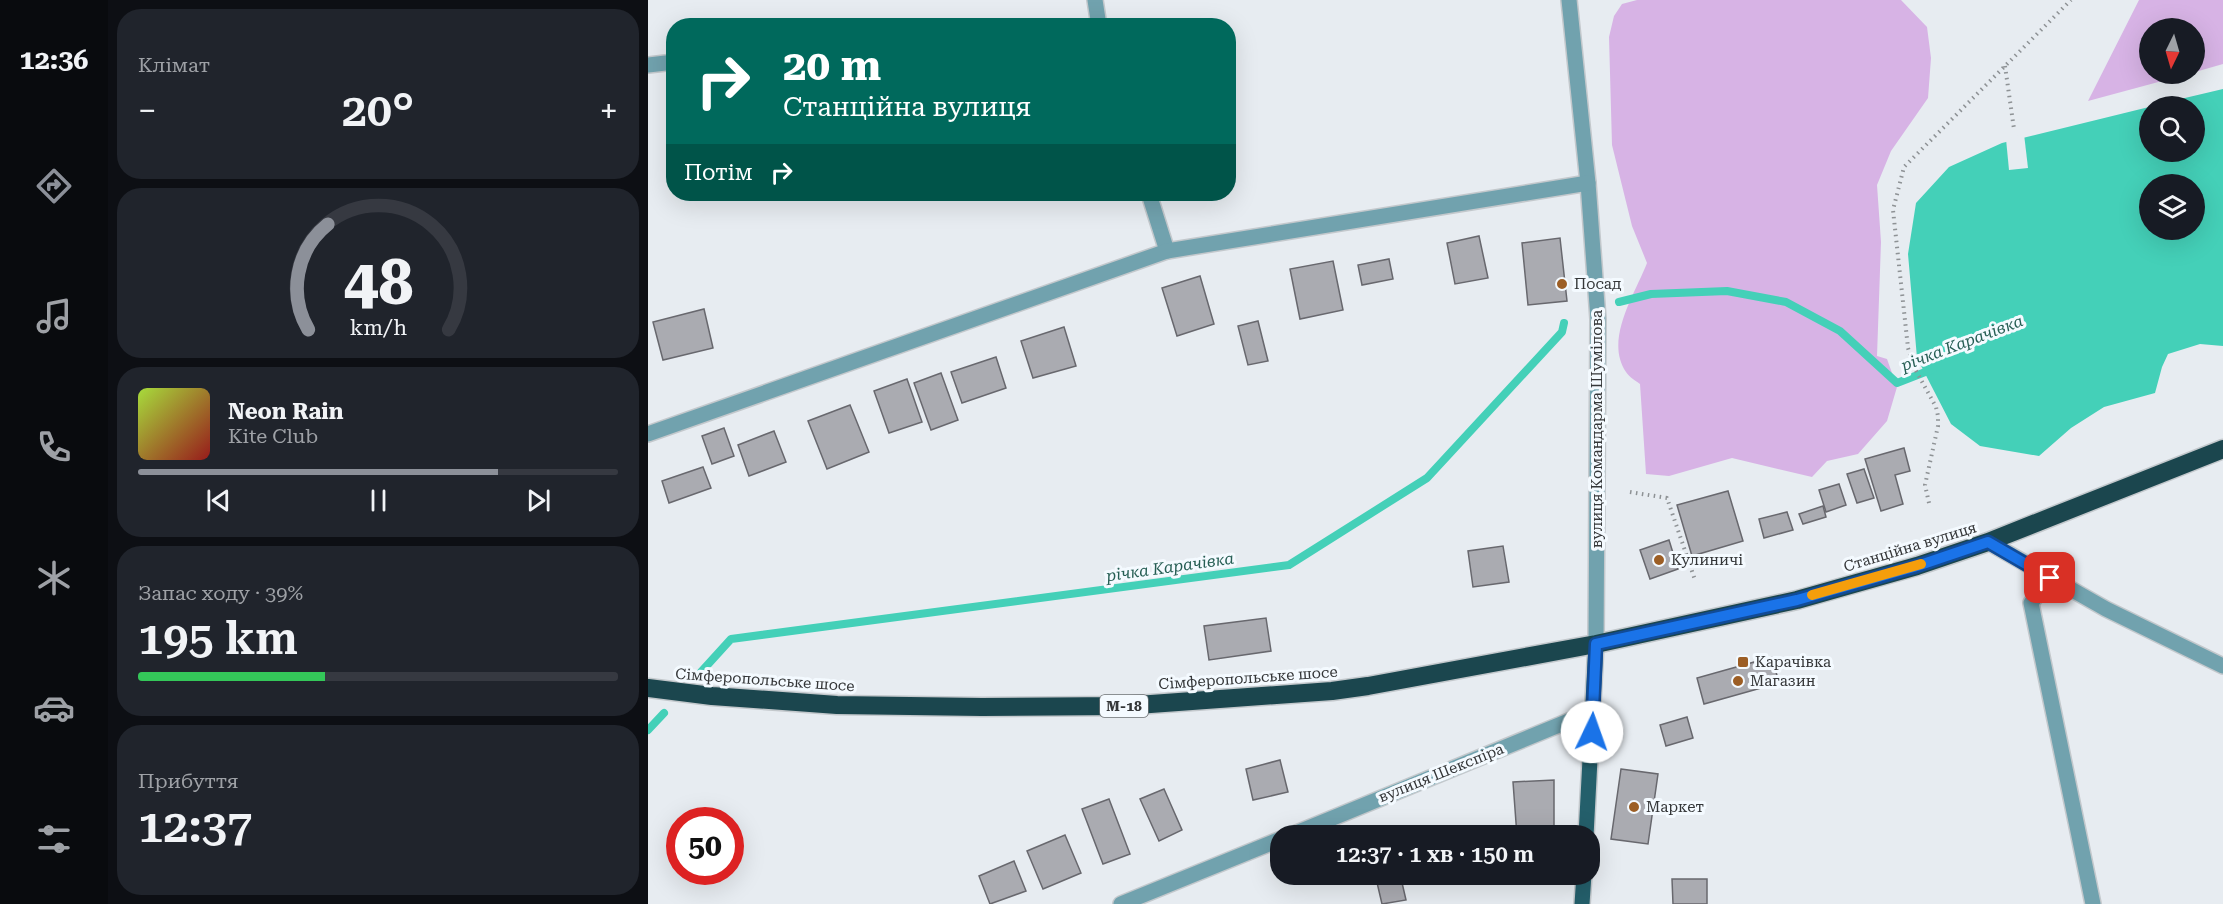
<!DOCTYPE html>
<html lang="uk">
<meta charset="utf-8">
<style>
:root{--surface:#171b24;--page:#20242c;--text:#f1f3f6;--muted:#9ea1a6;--line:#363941;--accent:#8c9099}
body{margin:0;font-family:"Roboto Serif",serif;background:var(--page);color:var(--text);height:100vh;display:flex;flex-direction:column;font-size:22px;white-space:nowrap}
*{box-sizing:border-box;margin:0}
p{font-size:20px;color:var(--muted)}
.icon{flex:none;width:33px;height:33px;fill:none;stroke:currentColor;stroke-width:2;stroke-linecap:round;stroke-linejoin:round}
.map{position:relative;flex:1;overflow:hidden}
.side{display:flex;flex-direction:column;gap:9px;padding:9px;background:#0d0f14;width:540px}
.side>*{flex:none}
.top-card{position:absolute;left:18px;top:18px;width:570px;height:183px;border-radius:24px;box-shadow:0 6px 24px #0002;background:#00695c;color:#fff;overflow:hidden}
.needle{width:39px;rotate:185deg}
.controls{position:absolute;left:1491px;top:18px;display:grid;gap:12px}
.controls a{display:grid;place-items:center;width:66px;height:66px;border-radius:50%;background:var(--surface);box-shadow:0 6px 24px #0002;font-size:30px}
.speed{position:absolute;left:18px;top:807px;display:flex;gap:12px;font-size:30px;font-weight:700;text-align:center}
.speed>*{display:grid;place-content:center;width:78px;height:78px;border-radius:50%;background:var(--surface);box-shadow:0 6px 24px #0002;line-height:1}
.speed .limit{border:9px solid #d22;background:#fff;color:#111}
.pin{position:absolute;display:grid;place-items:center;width:51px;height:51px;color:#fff;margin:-26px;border-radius:12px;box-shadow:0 3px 9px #0006}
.me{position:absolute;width:66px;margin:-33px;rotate:3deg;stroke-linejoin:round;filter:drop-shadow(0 0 4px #0008)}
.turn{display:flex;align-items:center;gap:21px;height:126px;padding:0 18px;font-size:27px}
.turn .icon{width:78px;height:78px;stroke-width:2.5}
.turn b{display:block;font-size:42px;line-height:51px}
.then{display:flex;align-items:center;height:57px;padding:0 18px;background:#0003;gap:12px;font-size:22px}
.big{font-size:45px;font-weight:600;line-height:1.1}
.side .card{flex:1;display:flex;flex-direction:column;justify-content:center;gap:9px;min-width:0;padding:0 21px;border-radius:24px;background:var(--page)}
.side .dial{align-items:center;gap:0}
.dial svg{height:156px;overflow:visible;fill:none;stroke:var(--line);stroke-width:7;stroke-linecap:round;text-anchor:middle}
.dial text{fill:var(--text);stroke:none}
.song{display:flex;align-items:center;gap:18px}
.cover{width:72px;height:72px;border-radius:9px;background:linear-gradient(135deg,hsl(80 70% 55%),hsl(0 70% 35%))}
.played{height:6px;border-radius:3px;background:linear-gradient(90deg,var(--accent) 75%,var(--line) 75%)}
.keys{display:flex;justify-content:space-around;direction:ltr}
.heat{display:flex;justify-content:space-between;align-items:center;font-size:33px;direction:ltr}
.charge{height:9px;border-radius:4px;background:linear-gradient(90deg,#34c759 39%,var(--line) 0)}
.trip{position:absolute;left:622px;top:825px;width:330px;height:60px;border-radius:24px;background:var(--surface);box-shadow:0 6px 24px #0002;font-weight:600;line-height:60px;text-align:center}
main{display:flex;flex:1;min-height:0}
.menu{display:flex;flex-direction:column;width:108px;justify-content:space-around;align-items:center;background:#090b0e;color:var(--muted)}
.menu .icon{width:42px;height:42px}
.menu .on{color:var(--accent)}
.menu b{font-size:27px;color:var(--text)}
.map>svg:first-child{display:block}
</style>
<main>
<nav class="menu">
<b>12:36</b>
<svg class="icon on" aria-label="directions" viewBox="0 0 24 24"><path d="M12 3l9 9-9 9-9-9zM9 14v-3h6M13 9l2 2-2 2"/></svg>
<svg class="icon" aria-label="music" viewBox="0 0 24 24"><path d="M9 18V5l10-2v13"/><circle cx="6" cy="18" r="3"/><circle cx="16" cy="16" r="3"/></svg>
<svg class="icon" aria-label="phone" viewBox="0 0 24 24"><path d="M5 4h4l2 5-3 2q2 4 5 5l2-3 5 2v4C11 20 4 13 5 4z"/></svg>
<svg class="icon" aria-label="climate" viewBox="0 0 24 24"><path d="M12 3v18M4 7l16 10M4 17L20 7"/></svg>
<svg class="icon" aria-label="car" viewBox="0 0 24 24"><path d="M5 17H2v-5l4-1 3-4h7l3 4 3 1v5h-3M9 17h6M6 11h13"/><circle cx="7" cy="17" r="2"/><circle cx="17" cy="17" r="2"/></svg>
<svg class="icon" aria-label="filters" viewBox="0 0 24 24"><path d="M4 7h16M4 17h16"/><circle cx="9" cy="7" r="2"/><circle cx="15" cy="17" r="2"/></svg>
</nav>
<section class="side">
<div class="card"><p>Клімат</p>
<div class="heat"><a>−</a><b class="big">20°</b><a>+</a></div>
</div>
<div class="card dial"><svg viewBox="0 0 100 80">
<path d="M14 69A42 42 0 1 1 86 69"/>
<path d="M14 69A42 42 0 0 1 24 15" stroke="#8c9099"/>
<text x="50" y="56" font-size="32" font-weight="700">48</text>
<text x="50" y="72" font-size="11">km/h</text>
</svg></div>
<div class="card">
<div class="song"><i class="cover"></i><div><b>Neon Rain</b><p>Kite Club</p></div></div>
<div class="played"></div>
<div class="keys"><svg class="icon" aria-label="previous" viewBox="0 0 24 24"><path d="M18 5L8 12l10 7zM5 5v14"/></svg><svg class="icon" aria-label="pause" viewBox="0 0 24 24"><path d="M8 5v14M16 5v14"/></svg><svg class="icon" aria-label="next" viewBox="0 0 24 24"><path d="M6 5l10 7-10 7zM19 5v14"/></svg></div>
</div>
<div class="card"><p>Запас ходу · 39%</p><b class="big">195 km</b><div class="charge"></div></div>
<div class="card"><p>Прибуття</p><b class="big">12:37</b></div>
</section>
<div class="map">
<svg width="1575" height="904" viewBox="0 0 1575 904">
<rect width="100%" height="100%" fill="#e7ecf1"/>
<g fill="#d7b3e5">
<path d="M989,0H1253L1279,27L1283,58L1280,98L1243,151L1229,185L1233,242L1229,356L1239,359L1249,387L1239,421L1210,454L1179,461L1164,477L1084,458L1021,476L998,474L992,384C988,381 981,377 978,372C956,340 987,294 999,263L984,226L964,145L961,37L966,16L974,4Z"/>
<path d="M1491,0H1575V64L1547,72L1546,28H1502V74H1540L1440,101Z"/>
</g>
<path fill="#44d0b8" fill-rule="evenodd" d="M1575,89V346L1552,344L1520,354L1514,367L1507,393L1456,407L1423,428L1391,456L1332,446L1303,424L1269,358L1260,254L1268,203L1301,167L1354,143L1501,107L1502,152H1546V106H1503ZM1502,184H1546V230H1502Z"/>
<path fill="#e7ecf1" d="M1376,134L1380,168L1361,170L1358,139Z"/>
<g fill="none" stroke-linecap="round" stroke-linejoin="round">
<g stroke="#44d0b8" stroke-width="8">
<path d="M971,302L1003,294L1079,291L1138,302L1192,331L1249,383L1285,369"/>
<path d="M53,672L83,639L641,565L779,478L914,332L916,323"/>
<path d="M0,730L16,713"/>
</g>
</g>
<g fill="#aaabb1" stroke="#68686e" stroke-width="1.5">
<path d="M831,236L840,278L807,284L799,243Z"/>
<path d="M912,238L919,301L880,305L874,243Z"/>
<path d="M741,259L745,279L714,285L710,265Z"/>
<path d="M685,261L695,310L652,319L642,269Z"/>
<path d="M552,276L566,324L529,336L514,288Z"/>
<path d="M56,309L65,348L15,360L5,322Z"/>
<path d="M610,321L620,361L600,365L590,326Z"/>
<path d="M416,327L428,366L385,378L373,341Z"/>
<path d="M348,357L358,388L314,403L303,372Z"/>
<path d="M293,373L310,420L283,430L266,383Z"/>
<path d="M259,379L274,422L241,433L226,391Z"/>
<path d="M202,405L221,452L179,469L160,421Z"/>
<path d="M76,428L86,456L64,464L54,436Z"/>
<path d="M126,431L138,462L101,476L90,445Z"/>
<path d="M1256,448L1262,471L1247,475L1255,504L1233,511L1217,459Z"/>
<path d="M55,467L63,488L21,503L14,481Z"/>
<path d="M1216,469L1226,498L1209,503L1199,474Z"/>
<path d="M1191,484L1198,505L1178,512L1171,490Z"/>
<path d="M1080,491L1095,541L1044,556L1029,505Z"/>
<path d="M1175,506L1178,517L1155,524L1151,514Z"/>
<path d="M1139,512L1145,530L1116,538L1111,519Z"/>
<path d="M1021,540L1030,569L1002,579L992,550Z"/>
<path d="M855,546L861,582L825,587L820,551Z"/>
<path d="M618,618L623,651L561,660L556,626Z"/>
<path d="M1124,657L1131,683L1056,704L1049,678Z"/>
<path d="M1039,717L1045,738L1018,746L1012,725Z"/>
<path d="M632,760L640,792L605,800L598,769Z"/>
<path d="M973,769L1010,774L1000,844L963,839Z"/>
<path d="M906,780V836H869L865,782Z"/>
<path d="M516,789L534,830L511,841L492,799Z"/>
<path d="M461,799L482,854L455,864L434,809Z"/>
<path d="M417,835L433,873L395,889L379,851Z"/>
<path d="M366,861L378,891L342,904L331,876Z"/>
<path d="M727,874H752L758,900L734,904Z"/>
<path d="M1024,879H1059V904H1025Z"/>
</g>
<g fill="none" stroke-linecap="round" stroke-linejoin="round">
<defs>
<g id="minor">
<path d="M447,0L451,26"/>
<path d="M921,0L940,183L950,319L948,644"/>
<path d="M0,65L26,62"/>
<path d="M501,194L519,251"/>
<path d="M0,434L519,251L940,183"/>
<path d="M1340,542L1458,609L1575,666"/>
<path d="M1402,578L1383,603L1445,904"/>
<path d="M641,836L945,711"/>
<path d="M473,904L633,839"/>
</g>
<g id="major">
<path d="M938,836L948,644"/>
<path d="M934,904L936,874"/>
</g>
<path id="highway" d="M0,688L64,696L189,705L334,707L475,706L684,691L720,686L948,644L1149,600L1269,566L1340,542L1575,449"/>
</defs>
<use href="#minor" stroke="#c3c8cc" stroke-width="18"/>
<use href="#major" stroke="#c3c8cc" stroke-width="18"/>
<use href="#highway" stroke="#c3c8cc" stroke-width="21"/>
<g stroke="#8e9295" stroke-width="4" stroke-dasharray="1.5 4.5" stroke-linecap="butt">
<path d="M1357,66L1366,129"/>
<path d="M982,492L1019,498L1047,580"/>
<path d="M1281,503L1277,485L1290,426V416L1288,407L1267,369L1260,348L1245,210L1256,167L1423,0"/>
</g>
<use href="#minor" stroke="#71a2ae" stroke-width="15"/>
<use href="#major" stroke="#245f6b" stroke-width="15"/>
<use href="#highway" stroke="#1b464e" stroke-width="18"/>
</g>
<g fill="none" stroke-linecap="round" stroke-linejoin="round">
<defs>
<path id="route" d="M944,732L948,644L1149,600L1269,566L1340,542L1402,578"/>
</defs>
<use href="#route" stroke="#114b97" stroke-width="15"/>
<use href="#route" stroke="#1a73e8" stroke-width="10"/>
<path stroke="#f59e0b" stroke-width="10" d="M1164,595L1273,564"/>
</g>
<g fill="#9c5e25" stroke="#f4faff" stroke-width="2">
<circle cx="914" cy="284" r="6"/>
<circle cx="1011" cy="560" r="6"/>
<rect x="1089" y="656" width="12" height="12" rx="3"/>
<circle cx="1090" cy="681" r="6"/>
<circle cx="986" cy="807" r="6"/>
</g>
<g text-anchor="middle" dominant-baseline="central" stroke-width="6" stroke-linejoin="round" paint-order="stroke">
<rect fill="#f4faff" stroke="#6e7174" stroke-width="1.5" x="452" y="695" width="48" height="22" rx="4.5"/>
<g font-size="14" font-weight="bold" fill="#343638">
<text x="476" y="706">М-18</text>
</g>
<g font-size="15" fill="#343638" stroke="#f4faff" text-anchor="start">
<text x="926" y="284">Посад</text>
<text x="1023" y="560">Кулиничі</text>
<text x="1107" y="662">Карачівка</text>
<text x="1102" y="681">Магазин</text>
<text x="998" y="807">Маркет</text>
</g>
<g font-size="15" fill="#343638" stroke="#f4faff">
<text transform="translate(949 429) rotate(-90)">вулиця Командарма Шумілова</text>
<text transform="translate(1262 547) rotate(-17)">Станційна вулиця</text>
<text transform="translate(600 678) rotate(-4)">Сімферопольське шосе</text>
<text transform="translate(117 680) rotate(4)">Сімферопольське шосе</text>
<text transform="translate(793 773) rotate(-22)">вулиця Шекспіра</text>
</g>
<g font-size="16" font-style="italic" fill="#265e54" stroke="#f4faff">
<text transform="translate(1314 343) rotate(-21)">річка Карачівка</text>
<text transform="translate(522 567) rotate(-8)">річка Карачівка</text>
</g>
</g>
</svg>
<div class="controls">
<a><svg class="needle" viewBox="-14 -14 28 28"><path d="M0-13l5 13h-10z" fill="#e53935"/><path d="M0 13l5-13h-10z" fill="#9ea1a6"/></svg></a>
<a><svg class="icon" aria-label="search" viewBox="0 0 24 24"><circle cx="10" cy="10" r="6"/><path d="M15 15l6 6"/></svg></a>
<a><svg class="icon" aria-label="layers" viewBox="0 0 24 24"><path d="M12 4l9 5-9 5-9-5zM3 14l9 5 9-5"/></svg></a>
</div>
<div class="speed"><div class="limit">50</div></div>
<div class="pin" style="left:1402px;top:578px;background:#d93025"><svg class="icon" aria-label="arrive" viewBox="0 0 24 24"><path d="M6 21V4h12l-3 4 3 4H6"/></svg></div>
<svg class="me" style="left:944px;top:732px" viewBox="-20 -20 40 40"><circle r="19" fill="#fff"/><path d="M0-13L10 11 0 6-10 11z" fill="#1a73e8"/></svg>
<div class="trip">12:37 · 1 хв · 150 m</div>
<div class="top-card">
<div class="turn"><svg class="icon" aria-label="right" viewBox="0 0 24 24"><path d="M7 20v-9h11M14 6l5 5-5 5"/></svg><div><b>20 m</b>Станційна вулиця</div></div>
<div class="then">Потім<svg class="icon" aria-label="right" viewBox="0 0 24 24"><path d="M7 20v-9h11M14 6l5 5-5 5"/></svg></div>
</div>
</div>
</main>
